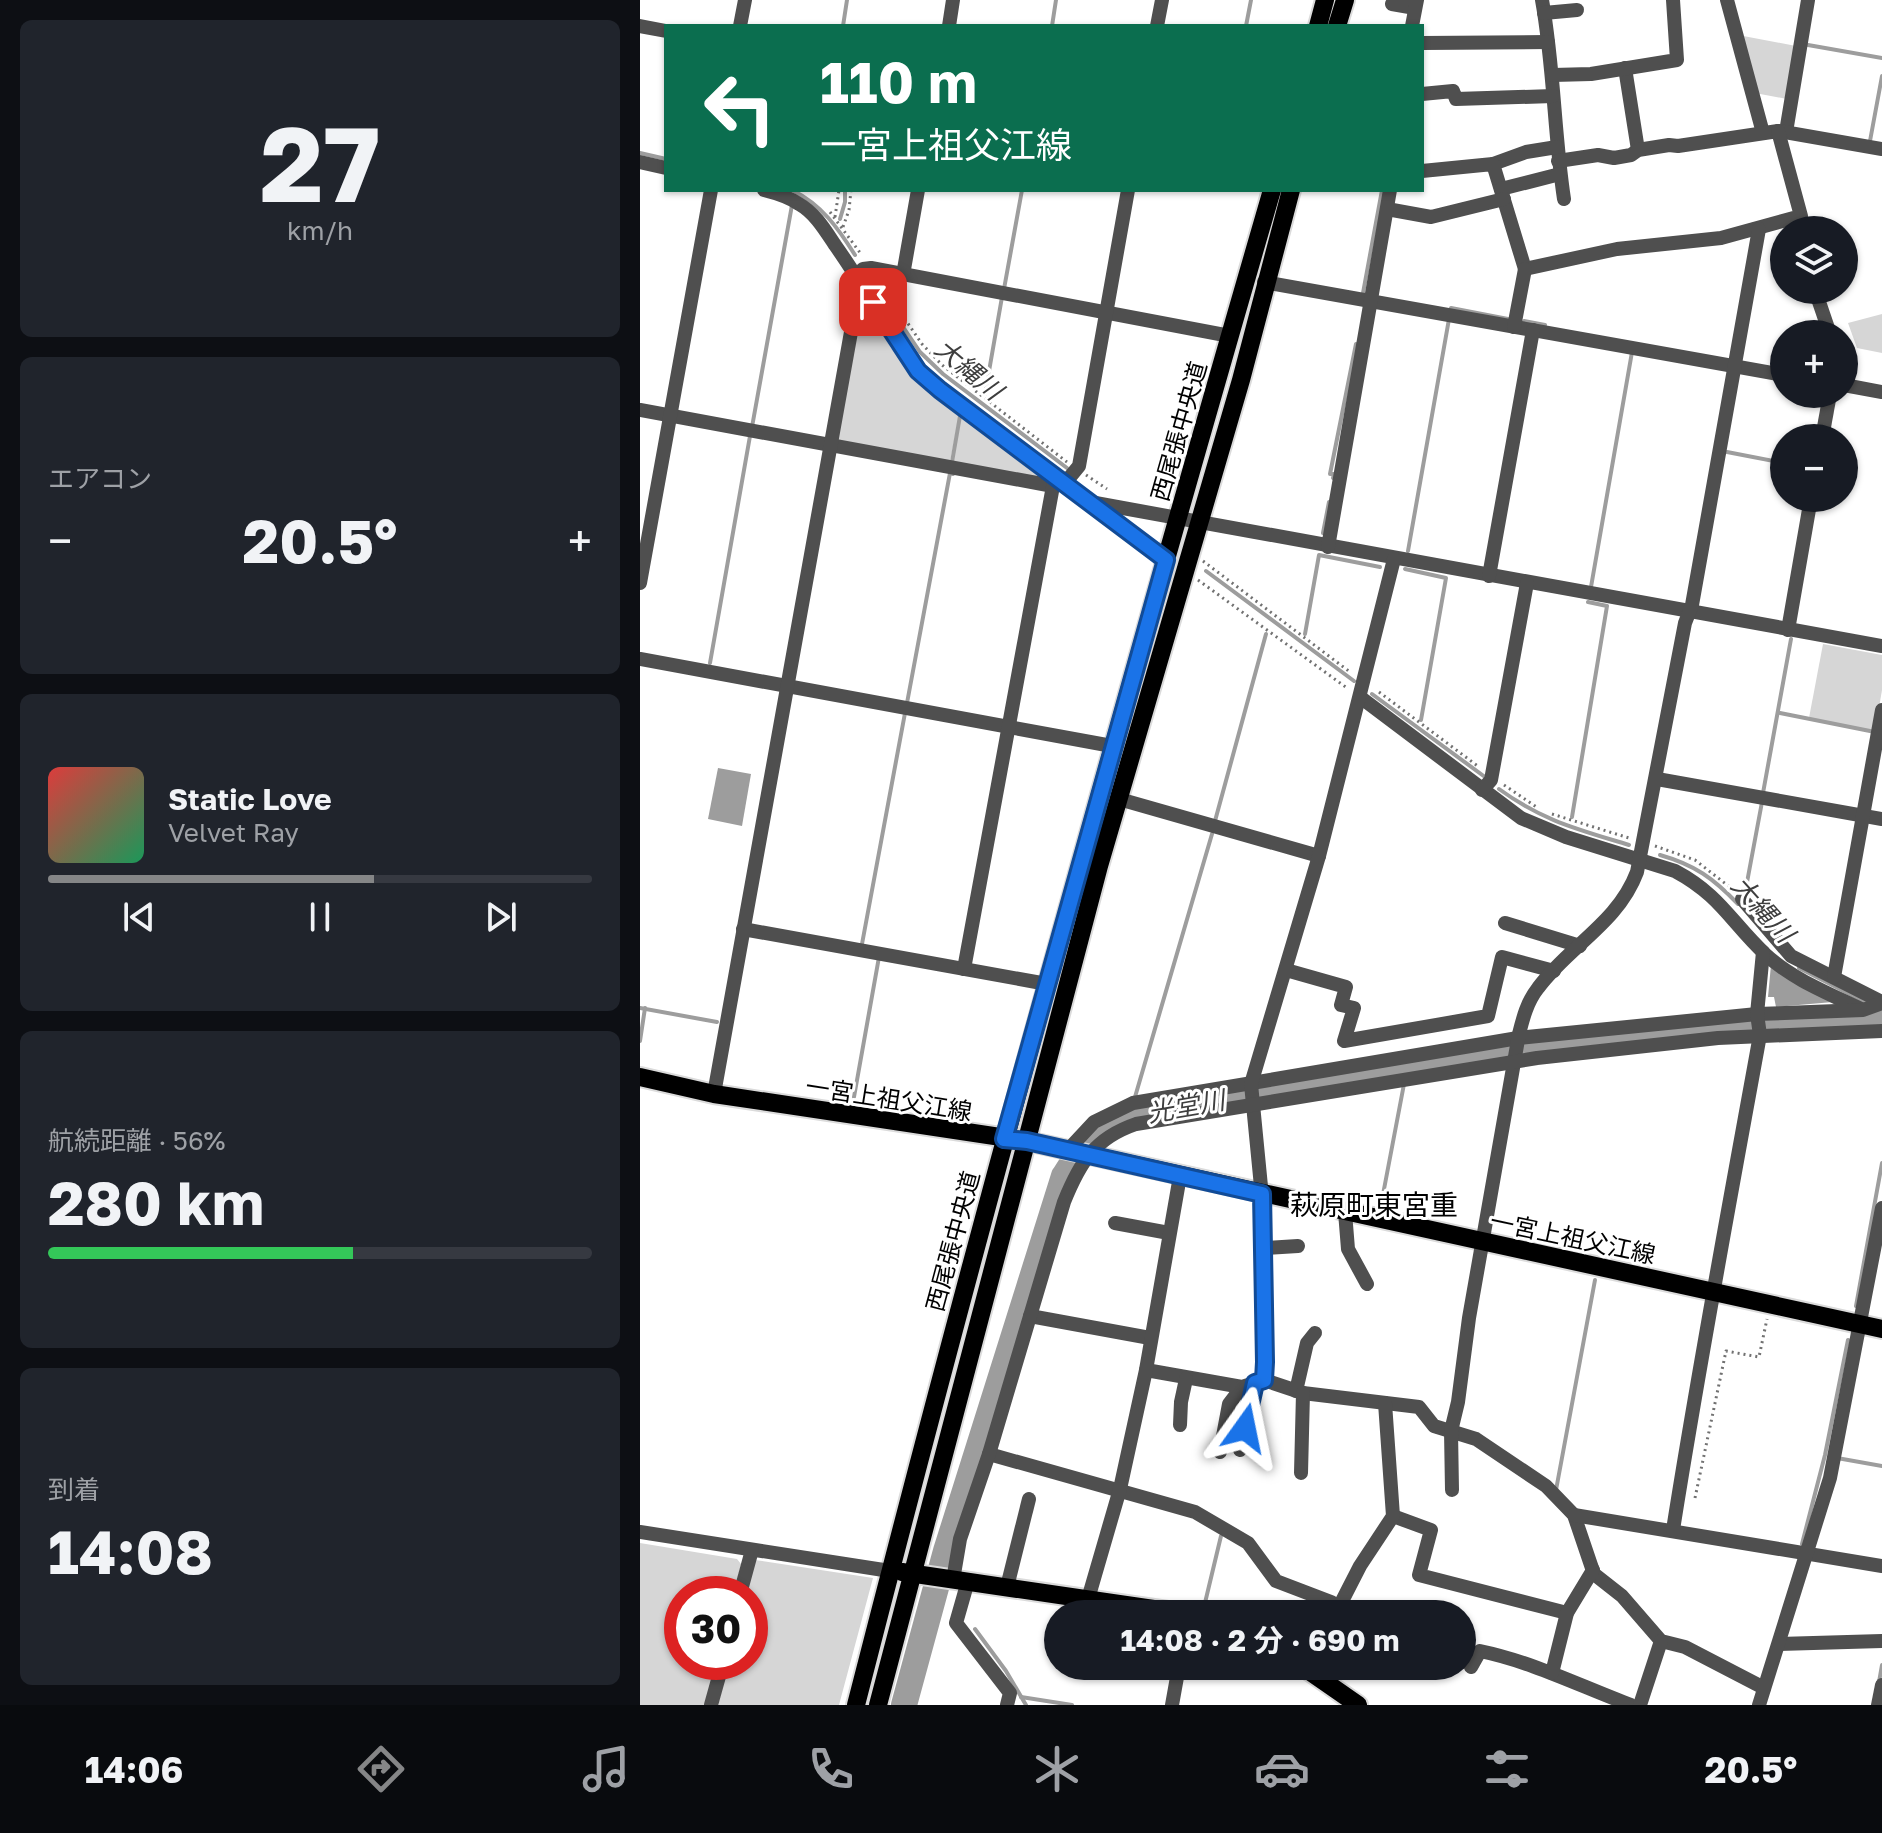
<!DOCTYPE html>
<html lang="ja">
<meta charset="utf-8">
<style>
:root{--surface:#171b24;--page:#20242c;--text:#f1f3f6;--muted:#9ea1a6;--line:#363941;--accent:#858687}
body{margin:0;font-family:"Golos Text","Noto Sans JP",sans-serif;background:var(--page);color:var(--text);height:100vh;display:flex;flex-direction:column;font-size:30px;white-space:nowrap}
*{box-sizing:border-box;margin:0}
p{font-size:26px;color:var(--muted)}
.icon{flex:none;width:44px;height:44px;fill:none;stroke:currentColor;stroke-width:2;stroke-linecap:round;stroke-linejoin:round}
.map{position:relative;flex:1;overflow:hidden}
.side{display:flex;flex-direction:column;gap:20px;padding:20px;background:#0d0f14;width:640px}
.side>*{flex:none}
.hud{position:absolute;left:24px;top:24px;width:760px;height:168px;border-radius:0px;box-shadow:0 2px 6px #0004;background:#0b6e4f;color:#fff;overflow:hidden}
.controls{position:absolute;left:1130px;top:216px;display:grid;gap:16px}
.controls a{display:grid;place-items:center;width:88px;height:88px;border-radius:50%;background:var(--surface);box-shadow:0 2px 6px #0004;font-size:40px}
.speed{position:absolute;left:24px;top:1576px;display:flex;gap:16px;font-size:40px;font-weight:700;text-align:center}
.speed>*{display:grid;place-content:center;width:104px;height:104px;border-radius:50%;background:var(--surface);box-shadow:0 2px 6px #0004;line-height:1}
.speed .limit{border:12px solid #d22;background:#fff;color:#111}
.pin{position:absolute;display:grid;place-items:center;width:68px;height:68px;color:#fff;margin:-34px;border-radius:16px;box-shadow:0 4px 12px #0006}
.me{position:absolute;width:88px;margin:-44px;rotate:12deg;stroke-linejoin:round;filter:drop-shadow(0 0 6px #0008)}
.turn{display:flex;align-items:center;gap:28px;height:168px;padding:0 24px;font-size:36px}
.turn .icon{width:104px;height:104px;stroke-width:2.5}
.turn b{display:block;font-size:56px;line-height:68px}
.big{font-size:60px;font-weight:700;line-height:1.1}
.side .card{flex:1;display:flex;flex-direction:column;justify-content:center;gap:12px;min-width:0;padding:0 28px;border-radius:12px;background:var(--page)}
.side .dial{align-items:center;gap:0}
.dial b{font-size:104px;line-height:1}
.song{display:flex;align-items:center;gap:24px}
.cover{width:96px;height:96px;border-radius:12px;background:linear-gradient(135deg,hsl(0 70% 55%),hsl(150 70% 35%))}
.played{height:8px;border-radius:4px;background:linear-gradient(90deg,var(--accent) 60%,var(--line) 60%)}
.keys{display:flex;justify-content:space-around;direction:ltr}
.heat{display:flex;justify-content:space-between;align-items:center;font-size:44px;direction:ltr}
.charge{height:12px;border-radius:6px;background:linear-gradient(90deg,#34c759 56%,var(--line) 0)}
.trip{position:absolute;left:404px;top:1600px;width:432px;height:80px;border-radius:40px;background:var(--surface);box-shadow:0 2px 6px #0004;font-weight:700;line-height:80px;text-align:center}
.dock{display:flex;height:128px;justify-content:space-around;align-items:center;background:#090b0e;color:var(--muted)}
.dock .icon{width:56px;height:56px}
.dock .active{color:var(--accent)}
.dock b{font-size:36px;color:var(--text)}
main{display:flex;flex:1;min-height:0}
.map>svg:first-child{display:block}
</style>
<main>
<section class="side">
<div class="card dial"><b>27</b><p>km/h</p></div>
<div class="card"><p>エアコン</p>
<div class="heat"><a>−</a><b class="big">20.5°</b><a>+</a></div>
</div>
<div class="card">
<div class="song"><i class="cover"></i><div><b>Static Love</b><p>Velvet Ray</p></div></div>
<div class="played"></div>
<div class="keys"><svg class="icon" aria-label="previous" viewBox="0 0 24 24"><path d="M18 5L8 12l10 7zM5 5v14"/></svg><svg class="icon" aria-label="pause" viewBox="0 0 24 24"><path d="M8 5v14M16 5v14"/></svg><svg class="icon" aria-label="next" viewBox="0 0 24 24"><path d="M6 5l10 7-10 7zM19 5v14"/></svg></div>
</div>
<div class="card"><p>航続距離 · 56%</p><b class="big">280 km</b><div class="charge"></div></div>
<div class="card"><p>到着</p><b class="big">14:08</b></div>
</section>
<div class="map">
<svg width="1242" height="1705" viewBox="0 0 1242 1705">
<rect width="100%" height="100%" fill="#fff"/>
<g fill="#d6d6d6">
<path d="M1098,35L1156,46L1147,99L1115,93Z"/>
<path d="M222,301L251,348L273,372L320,410L310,462L196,440Z"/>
<path d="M1242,314V353L1217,348L1208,323Z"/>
<path d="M322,412L410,479L313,462Z"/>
<path d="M1183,644L1242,655V690L1235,731L1169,718Z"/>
<path d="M0,1543L97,1559L101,1564L94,1594H42V1662H76L65,1705H0Z"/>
<path d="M115,1560L233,1578L199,1705H78L89,1662H110V1594H106Z"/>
</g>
<g fill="#9d9d9d">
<path d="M78,768L111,774L102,826L68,819Z"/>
<path d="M1131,965L1193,1002L1136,1007L1134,997H1128Z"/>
</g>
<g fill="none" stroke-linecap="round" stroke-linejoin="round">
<g stroke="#9d9d9d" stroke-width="4">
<path d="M203,26L207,0"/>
<path d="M412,26L416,0"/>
<path d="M606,26L611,0"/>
<path d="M1168,45L1242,58"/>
<path d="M1230,141L1242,76"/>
<path d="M0,153L26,159"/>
<path d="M152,190C182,205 198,228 215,255"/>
<path d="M200,219L205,202V190"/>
<path d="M230,278L280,352L303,374L427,468"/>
<path d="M364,289L382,190"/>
<path d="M723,293L742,190"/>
<path d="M811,308L868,319"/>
<path d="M884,321L905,325"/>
<path d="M345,394L362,297"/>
<path d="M112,427L152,205"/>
<path d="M1087,452L1144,463"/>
<path d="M312,462L320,416"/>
<path d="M693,478L694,474H690L716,344"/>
<path d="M683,533L689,502"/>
<path d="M768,551L809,319"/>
<path d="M765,569L806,578L781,720"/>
<path d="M566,571L714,681"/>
<path d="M951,587L992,352"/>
<path d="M665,634L679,555L740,567"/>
<path d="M70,663L110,436"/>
<path d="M732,694L845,777"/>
<path d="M267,703L310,473L313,474"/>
<path d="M1140,713L1235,732"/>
<path d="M859,789C903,821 937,829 989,845"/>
<path d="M1123,793L1151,639"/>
<path d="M932,817L967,606L948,602"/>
<path d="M575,821L626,634"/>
<path d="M1020,855C1055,865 1073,878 1098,904"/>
<path d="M1105,893L1122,802"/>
<path d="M222,944L265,713"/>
<path d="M1159,968L1229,1004"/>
<path d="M0,1008L77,1022"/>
<path d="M0,1041L5,1008"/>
<path d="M214,1097L239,957"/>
<path d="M495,1097L572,834"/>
<path d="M741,1205L764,1084"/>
<path d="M1216,1306L1242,1163"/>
<path d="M1197,1458L1242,1466"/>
<path d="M916,1490L955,1280"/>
<path d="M1162,1544L1185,1455L1208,1340"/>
<path d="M564,1607L581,1536"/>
<path d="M335,1629L366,1671L386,1705"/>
<path d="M1239,1682L1242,1665"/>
<path d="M381,1697L432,1705"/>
</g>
<path stroke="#9d9d9d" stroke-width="26" d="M264,1705L306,1551L424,1176C447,1141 455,1128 496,1114L803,1060L925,1043L1110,1024L1242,1019"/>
<defs>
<g id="major">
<path d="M678,26L685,0"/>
<path d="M697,26L705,0"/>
<path d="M0,1077L74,1094L387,1141L1242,1329"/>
<path d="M262,1572L548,1614"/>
<path d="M662,1666L718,1705"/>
<path d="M216,1705C346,1197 486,693 632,190"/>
<path d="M238,1705L459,866L601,380L651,190"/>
</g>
</defs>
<use href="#major" stroke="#dbdbdb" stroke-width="22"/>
<g stroke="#717171" stroke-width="3" stroke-dasharray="2 4" stroke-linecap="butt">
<path d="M190,212L221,254"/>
<path d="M195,217L199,190"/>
<path d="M203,227L209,210L211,190"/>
<path d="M241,284L282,344L302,365L427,462"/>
<path d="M446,475L467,489"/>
<path d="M563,561L710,672"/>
<path d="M558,580L707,688"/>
<path d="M739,692L839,767"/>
<path d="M864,785L898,808"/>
<path d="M912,814L989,838"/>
<path d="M1015,846L1055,860L1091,888"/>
<path d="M1055,1498L1086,1351L1119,1357L1127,1319"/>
</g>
<g stroke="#4f4f4f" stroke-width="14">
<path d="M902,0C914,66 914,133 924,199"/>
<path d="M1087,0L1123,133"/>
<path d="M752,4L775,8"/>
<path d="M904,13L937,10"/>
<path d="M0,26L26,31"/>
<path d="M100,26L105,0"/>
<path d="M309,26L313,0"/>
<path d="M517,26L522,0"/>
<path d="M772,26L777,0"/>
<path d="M782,43L908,42"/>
<path d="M985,68L998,150"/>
<path d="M913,75L951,74L1037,60L1033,0"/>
<path d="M782,94L813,91L816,99L913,96"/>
<path d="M1146,132L1168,0"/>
<path d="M918,161L958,155L974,158L991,155L998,150L1029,145L1038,146L1138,131L1242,149"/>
<path d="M0,162L26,168"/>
<path d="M853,164L886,152L917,147"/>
<path d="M782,171L853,164L885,269L977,249L1081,238L1161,216L1138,131"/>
<path d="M861,189L920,174"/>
<path d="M124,190C136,193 149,197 159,204C175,213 185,230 195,245C230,294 256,349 300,390L526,560"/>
<path d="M747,209L791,217L864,199"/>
<path d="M217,275L223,269L231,268L590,336"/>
<path d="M263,275L278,190"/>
<path d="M624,282L1144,375"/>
<path d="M1175,290L1190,334"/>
<path d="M874,327L885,269"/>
<path d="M1204,385L1242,392"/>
<path d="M0,410L413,486"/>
<path d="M1182,438L1190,394"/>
<path d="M450,502L1242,646"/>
<path d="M688,547L750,190"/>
<path d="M849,576L893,330"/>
<path d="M0,583L71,190"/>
<path d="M1148,630L1171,498"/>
<path d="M0,659L472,746"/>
<path d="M720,697L881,818L926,837L1035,871C1080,895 1091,922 1125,954C1152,979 1188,993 1221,1009"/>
<path d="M1017,779L1242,819"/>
<path d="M842,790L851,780L887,583"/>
<path d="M479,799L679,856"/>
<path d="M1102,899L1151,956L1242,1002"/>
<path d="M865,923L940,946"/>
<path d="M103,929L407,984"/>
<path d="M324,969L413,486L425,483L439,466L488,190"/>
<path d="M646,970L706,987L701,1005L714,1008L704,1041L848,1016L862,957L914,971"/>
<path d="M1194,977L1242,710"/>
<path d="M74,1094L220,282"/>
<path d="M427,1151L454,1122L493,1103L878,1038L1117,1014L1223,1010L1242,1003"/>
<path d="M705,1212L708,1249L727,1284"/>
<path d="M475,1223L529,1233"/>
<path d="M625,1248L658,1246"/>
<path d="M390,1316L510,1338"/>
<path d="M506,1370L602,1387L624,1380L663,1393L779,1407L794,1426L836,1439L906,1486L934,1515L954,1574L982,1596L1021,1641L1045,1647L1124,1688"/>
<path d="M624,1380L627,1344L624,1333L623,1207L611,1084L679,856L754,559"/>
<path d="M656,1391L667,1343L675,1333"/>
<path d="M540,1425L541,1402L546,1379"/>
<path d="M600,1450L615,1383"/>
<path d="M580,1452L589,1404L602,1387"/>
<path d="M349,1454L555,1512L608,1543L636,1581L691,1602L699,1607L698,1614"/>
<path d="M661,1473L663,1393"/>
<path d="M812,1490L811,1431L818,1402L829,1318L879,1034C883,1018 887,1002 898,988C929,946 978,923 997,872L1045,623L1052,605L1119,229"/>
<path d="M934,1515L1242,1566"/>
<path d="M753,1516L791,1530L779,1575L927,1613"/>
<path d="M1033,1530C1059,1365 1090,1200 1120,1035L1117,1014L1123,952"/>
<path d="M0,1532L250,1571"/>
<path d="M313,1580L320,1539L349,1454L424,1202C440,1162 455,1138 496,1124L897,1058L1078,1038L1242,1031"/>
<path d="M328,1581L316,1623L370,1693L367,1705"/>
<path d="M367,1587L389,1499"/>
<path d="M100,1594L112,1550"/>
<path d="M448,1599L480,1489L506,1370L540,1176"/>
<path d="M699,1607L720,1566L753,1516L745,1403"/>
<path d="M1139,1644L1242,1641"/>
<path d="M831,1667L840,1651C893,1662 940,1686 991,1705"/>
<path d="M912,1673L927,1613L953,1570"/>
<path d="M71,1705L83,1662"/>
<path d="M532,1705L539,1666"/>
<path d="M1000,1705L1021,1641"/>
<path d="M1119,1705L1190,1478L1242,1208"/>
<path d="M1238,1705L1242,1685"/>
</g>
<use href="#major" stroke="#000" stroke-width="18"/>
</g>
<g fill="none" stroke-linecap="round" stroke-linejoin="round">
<defs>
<path id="route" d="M233,302L278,371L300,390L526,560L364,1139L387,1141L622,1194L625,1362L624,1380L615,1383L605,1428"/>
</defs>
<use href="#route" stroke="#114b97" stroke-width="20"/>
<use href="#route" stroke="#1a73e8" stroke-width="14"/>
</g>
<g text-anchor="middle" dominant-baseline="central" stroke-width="6" stroke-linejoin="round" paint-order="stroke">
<g font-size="24" fill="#000" stroke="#fff">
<text transform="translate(538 431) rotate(-74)">西尾張中央道</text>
<text transform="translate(249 1098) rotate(9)">一宮上祖父江線</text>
<text transform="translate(933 1237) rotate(12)">一宮上祖父江線</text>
<text transform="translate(312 1241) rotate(-75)">西尾張中央道</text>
</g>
<g font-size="26" font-style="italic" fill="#3e3e3e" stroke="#fff">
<text transform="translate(329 369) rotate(40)">大縄川</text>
<text transform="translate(1123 909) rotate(48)">大縄川</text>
<text transform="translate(546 1106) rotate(-10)">光堂川</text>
</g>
<g font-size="28" fill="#000" stroke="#fff">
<text x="734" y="1204">萩原町東宮重</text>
</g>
</g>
</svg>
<div class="controls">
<a><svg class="icon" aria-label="layers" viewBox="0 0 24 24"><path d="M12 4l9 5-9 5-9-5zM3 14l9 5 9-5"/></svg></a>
<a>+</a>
<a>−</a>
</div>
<div class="speed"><div class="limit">30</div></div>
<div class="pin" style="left:233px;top:302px;background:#d93025"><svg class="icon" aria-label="arrive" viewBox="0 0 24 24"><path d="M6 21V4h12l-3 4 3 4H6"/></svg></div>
<svg class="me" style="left:605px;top:1428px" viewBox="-20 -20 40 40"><path d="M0-17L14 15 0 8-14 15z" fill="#1a73e8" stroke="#fff" stroke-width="4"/></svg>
<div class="trip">14:08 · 2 分 · 690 m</div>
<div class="hud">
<div class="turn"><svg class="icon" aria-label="left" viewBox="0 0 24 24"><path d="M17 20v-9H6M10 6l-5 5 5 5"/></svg><div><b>110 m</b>一宮上祖父江線</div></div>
</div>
</div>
</main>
<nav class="dock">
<b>14:06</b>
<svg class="icon active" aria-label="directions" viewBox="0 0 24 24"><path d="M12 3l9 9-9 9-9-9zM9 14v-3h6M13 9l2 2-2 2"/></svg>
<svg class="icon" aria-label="music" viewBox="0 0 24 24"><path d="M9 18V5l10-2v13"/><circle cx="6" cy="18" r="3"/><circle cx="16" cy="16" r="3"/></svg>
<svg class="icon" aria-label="phone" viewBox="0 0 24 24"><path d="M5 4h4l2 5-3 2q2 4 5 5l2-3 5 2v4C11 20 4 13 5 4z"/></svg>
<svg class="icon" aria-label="climate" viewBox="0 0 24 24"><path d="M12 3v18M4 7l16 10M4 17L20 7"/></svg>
<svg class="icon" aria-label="car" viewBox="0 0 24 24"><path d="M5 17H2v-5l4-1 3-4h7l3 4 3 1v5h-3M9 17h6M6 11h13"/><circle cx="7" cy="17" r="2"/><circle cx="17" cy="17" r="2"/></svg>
<svg class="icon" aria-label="filters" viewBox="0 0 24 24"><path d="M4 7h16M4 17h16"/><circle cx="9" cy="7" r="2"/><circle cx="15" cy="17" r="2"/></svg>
<b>20.5°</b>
</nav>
